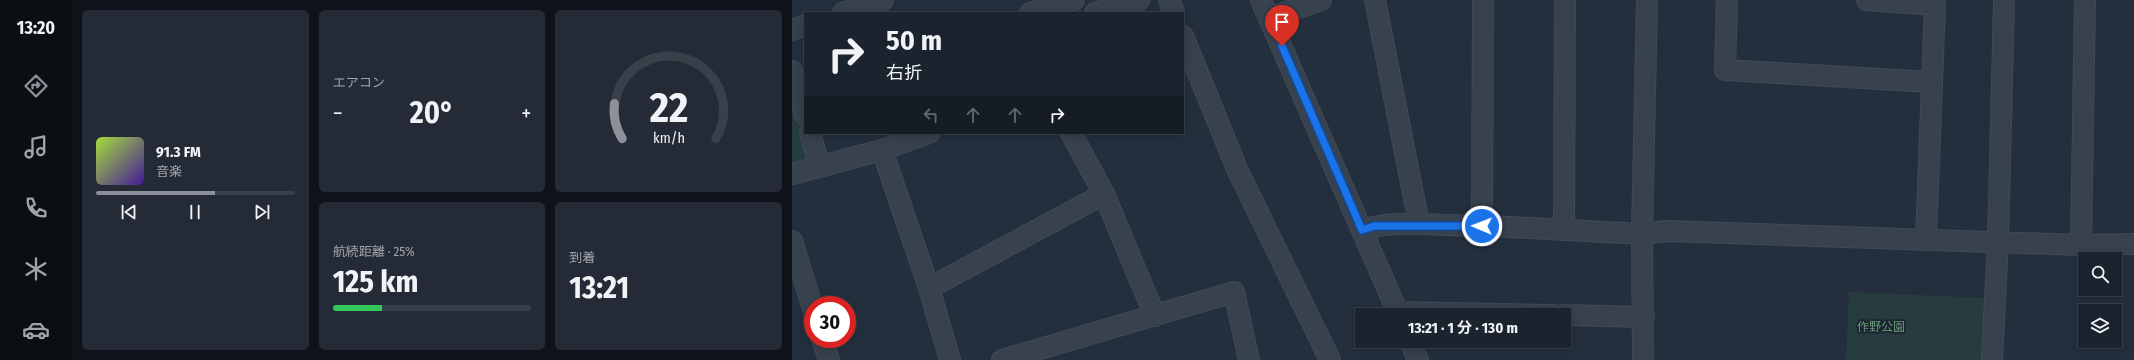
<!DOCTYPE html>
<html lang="ja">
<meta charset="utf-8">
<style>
:root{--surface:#1b232e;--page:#242b36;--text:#f1f3f6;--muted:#a0a4aa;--line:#39404a;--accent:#8c9099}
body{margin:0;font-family:"Fira Sans Condensed","Noto Sans JP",sans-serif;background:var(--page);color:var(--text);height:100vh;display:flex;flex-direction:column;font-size:15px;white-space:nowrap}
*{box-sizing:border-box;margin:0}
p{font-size:13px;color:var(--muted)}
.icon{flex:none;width:22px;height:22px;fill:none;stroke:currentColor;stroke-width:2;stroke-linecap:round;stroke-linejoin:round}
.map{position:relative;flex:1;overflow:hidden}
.sheet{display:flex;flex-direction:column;gap:10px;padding:10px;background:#0f1319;width:720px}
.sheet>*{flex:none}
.banner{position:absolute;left:12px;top:12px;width:380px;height:122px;border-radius:0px;box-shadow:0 2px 10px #0003,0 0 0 1px var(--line);background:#1b232e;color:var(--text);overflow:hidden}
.buttons{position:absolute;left:1286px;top:252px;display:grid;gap:8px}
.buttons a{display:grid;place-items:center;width:44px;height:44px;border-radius:0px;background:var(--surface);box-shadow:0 2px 10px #0003,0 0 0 1px var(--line);font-size:20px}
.speed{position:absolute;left:12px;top:296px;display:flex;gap:8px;font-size:20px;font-weight:700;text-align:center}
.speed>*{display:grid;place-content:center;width:52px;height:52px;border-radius:50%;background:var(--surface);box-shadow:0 2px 10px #0003,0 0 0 1px var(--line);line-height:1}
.speed .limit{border:6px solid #d22;background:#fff;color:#111}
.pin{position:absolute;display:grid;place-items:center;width:34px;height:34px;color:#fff;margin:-41px -17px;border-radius:50% 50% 50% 0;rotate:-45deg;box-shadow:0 0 4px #0007}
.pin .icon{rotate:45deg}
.me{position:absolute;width:44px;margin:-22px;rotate:271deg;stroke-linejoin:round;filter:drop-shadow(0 0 3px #0008)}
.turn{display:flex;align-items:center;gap:14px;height:84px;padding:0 16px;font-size:18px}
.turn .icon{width:52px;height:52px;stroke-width:2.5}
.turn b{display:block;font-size:28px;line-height:34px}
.lanes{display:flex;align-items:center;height:38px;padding:0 16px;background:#0003;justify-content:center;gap:20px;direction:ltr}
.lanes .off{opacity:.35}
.big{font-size:30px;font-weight:700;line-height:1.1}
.sheet .widget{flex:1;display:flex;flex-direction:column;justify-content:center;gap:6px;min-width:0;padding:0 14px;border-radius:6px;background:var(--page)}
.sheet .dial{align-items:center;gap:0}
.dial svg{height:104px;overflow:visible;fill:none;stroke:var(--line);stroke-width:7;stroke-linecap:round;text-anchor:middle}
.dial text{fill:var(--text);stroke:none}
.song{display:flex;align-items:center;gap:12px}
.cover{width:48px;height:48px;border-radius:6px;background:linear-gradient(135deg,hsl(80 70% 55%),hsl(260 70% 35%))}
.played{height:4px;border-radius:2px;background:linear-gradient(90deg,var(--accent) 60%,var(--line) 60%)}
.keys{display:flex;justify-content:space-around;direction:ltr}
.heat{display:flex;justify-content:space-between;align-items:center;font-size:22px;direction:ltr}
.charge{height:6px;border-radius:3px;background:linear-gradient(90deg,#34c759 25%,var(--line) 0)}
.sheet .tiles{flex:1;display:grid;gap:10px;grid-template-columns:repeat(3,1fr)}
.widget:first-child{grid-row:span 2}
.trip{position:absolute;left:563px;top:308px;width:216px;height:40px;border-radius:0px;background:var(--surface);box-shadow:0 2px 10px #0003,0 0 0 1px var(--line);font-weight:700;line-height:40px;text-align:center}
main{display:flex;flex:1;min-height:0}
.tabs{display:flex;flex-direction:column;width:72px;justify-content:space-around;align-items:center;background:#0b0e12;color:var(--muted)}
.tabs .icon{width:28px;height:28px}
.tabs .active{color:var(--accent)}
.tabs b{font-size:18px;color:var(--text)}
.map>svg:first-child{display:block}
</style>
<main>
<nav class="tabs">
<b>13:20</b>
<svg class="icon active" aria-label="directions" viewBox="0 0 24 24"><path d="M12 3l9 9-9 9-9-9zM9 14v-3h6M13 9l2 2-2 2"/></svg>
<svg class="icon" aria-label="music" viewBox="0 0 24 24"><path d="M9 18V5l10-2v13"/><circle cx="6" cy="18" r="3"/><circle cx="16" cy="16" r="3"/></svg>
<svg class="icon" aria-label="phone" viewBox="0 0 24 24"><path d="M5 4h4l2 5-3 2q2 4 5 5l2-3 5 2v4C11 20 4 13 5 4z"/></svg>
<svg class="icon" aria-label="climate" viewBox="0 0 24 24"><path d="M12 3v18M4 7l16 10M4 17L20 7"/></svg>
<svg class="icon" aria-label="car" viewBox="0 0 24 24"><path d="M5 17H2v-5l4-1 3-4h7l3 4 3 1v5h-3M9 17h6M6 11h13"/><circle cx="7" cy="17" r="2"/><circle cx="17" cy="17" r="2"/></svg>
</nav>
<section class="sheet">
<div class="tiles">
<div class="widget">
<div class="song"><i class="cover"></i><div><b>91.3 FM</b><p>音楽</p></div></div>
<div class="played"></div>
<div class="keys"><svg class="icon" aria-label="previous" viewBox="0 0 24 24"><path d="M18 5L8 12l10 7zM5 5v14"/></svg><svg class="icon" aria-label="pause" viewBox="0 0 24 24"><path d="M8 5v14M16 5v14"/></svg><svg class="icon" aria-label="next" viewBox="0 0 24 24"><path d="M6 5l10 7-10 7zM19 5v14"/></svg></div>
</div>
<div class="widget"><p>エアコン</p>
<div class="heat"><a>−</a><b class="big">20°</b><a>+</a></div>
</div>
<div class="widget dial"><svg viewBox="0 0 100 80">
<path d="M14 69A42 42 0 1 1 86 69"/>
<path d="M14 69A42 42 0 0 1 8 42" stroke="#8c9099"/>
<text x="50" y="56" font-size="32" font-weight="700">22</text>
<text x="50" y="72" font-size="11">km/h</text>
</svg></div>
<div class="widget"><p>航続距離 · 25%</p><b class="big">125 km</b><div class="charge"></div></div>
<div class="widget"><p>到着</p><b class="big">13:21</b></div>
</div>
</section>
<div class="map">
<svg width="1342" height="360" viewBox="0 0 1342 360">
<rect width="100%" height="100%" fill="#242f3e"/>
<g fill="#263c3f">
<path d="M0,98L18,158L15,161L0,166Z"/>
<path d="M1057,292L1195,298L1192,360H1054Z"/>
</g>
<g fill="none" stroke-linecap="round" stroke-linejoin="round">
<defs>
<g id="minor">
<path d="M377,0L382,13"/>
<path d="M469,0L607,315"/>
<path d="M583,0L627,224"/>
<path d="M935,0L933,70L1139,82"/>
<path d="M1075,0L1143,5L1134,240"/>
<path d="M51,13L91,0"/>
<path d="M238,13L282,0"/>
<path d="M303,13L347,0"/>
<path d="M477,18L529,0"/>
<path d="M0,30L13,25"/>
<path d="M391,36L445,169L538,360"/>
<path d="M0,71L13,115"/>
<path d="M18,133L28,167"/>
<path d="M279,133L312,194L363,316"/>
<path d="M90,150L137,288L158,360"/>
<path d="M0,174L90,150L137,133"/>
<path d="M690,225L691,0"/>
<path d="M570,230C596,221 627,224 655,225C720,226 785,231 850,234L874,231L1289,245L1342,244"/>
<path d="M772,230L773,0"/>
<path d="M0,241L21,309"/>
<path d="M1289,245L1293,0"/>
<path d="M137,288L312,194"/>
<path d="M605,312L763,315"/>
<path d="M772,315L852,317"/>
<path d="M30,339L37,360"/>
<path d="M618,341L626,360"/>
<path d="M210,360L442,292L457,360"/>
<path d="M851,360L850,234L855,0"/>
<path d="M1200,360L1206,241L1212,0"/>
</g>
</defs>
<use href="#minor" stroke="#414a57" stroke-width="22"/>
<use href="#minor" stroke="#38414e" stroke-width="20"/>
</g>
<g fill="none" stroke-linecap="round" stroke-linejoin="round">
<defs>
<path id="route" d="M490,46L570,230L582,226H690"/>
</defs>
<use href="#route" stroke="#114b97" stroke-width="10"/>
<use href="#route" stroke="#1a73e8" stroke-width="7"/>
</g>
<g text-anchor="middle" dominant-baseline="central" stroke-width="4" stroke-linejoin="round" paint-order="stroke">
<g font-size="12" fill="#6b9a76" stroke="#1d2633">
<text x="1089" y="327">作野公園</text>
</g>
</g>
</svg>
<div class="buttons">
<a><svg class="icon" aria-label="search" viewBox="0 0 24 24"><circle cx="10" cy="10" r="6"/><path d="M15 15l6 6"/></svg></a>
<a><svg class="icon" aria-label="layers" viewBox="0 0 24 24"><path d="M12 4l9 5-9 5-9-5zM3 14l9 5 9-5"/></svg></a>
</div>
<div class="speed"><div class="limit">30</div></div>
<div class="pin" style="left:490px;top:46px;background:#d93025"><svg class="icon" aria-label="arrive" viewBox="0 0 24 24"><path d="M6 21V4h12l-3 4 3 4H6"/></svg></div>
<svg class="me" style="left:690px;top:226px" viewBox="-20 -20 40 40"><circle r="17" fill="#1a73e8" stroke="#fff" stroke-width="3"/><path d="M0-11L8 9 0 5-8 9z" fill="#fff"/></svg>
<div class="trip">13:21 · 1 分 · 130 m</div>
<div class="banner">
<div class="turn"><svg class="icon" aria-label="right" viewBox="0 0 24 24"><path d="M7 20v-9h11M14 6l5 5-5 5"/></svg><div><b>50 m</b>右折</div></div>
<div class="lanes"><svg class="icon off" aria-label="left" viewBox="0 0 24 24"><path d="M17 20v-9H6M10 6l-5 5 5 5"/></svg><svg class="icon off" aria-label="ahead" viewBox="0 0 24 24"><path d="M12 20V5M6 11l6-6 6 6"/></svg><svg class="icon off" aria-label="ahead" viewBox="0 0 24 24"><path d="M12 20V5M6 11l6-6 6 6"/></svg><svg class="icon" aria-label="right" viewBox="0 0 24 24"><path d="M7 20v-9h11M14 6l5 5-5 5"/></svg></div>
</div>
</div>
</main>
